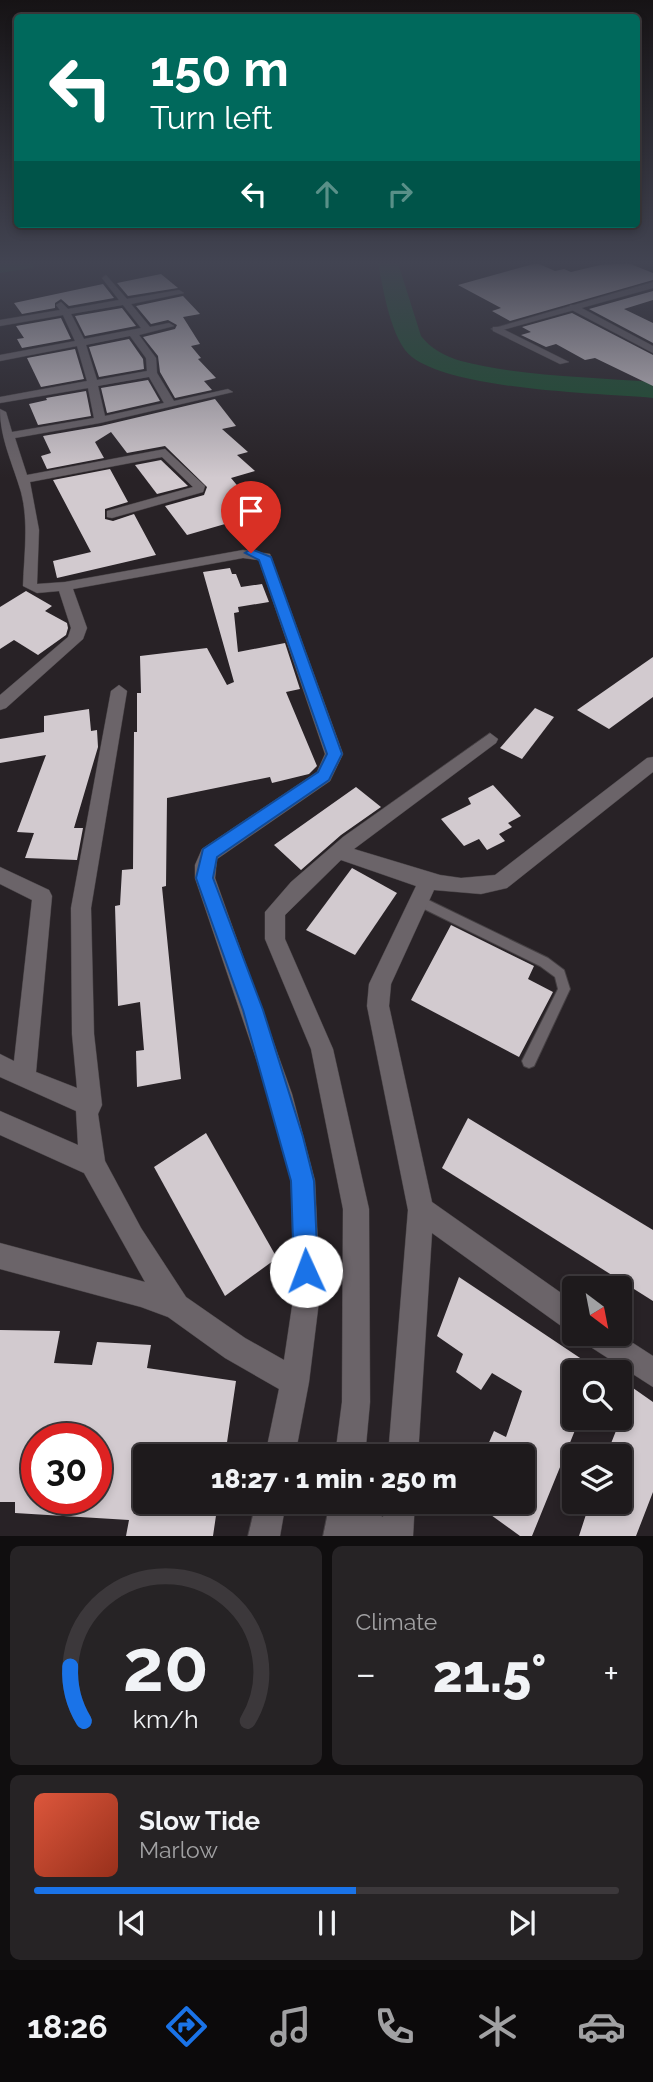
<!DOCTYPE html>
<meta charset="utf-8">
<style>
:root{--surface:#1e1a1c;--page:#262325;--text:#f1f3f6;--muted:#a1a1a3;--line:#3c383b;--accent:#1a73e8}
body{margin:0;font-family:Raleway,sans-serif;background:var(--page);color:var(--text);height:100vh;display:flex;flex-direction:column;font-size:26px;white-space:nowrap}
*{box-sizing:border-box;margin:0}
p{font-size:23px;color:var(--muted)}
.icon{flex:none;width:38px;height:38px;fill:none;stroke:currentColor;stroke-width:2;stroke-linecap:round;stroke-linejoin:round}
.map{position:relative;height:1536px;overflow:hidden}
.drawer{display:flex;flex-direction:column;gap:10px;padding:10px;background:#100e0f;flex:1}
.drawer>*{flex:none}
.guide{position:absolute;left:14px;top:14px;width:626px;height:214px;border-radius:7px;box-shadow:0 4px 10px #0003,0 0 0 2px var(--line);background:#00695c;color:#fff;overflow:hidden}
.needle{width:46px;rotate:148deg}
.tools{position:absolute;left:562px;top:1276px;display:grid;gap:14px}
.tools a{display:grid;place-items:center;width:70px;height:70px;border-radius:7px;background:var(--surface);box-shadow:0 4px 10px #0003,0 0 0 2px var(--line);font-size:35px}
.speed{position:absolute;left:21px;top:1423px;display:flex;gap:14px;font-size:35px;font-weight:700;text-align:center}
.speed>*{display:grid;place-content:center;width:91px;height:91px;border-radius:50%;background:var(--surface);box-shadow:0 4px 10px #0003,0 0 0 2px var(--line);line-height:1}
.speed .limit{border:10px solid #d22;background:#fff;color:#111}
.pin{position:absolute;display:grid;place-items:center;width:60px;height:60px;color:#fff;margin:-72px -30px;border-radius:50% 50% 50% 0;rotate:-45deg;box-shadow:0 0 7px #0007}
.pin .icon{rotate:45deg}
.me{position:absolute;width:77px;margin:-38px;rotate:358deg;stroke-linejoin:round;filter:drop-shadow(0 0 5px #0008)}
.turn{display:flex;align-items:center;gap:24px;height:147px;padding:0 21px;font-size:32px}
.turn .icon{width:91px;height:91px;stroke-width:2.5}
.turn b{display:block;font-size:49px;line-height:60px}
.lanes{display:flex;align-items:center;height:66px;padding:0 21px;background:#0003;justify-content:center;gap:35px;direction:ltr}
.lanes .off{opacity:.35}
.big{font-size:52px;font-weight:800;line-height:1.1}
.drawer .card{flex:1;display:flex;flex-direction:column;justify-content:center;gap:10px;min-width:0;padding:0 24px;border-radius:10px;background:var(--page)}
.drawer .dial{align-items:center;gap:0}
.dial svg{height:182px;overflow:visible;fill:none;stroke:var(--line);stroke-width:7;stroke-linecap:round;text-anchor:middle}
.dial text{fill:var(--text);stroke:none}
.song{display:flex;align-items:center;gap:21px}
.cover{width:84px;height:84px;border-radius:10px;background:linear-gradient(135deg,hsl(10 70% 55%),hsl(10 70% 35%))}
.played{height:7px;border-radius:4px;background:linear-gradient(90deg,var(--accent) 55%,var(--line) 55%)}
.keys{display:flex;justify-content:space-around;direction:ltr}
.heat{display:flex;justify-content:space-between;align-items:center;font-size:38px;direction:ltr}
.drawer .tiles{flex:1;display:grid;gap:10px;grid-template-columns:1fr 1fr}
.card:last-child{grid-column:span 2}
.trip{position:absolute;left:133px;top:1444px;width:402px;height:70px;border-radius:7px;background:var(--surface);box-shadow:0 4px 10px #0003,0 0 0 2px var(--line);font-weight:800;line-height:70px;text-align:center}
.tabs{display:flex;height:112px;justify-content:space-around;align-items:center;background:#0c0a0b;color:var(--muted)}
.tabs .icon{width:49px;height:49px}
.tabs .current{color:var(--accent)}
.tabs b{font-size:32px;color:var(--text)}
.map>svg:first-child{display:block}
</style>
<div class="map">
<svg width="653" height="1536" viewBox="0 0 653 1536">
<rect width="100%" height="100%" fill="#282226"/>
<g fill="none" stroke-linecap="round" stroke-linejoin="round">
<g fill="#194e2d" fill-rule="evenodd">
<path d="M0,263H35L32,268L0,273Z"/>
<path d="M378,263H398L421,336C430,348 446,357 461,361C517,376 594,377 653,382V398C595,393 455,390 412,357C391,341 383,288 378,263Z"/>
</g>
</g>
<g fill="#d2cacf" fill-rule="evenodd">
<path d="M537,263L555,271L564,269L571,272L600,265L628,263L653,273V280L510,321L492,311L501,308L458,285Z"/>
<path d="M161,274L178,288L128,296L117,283Z"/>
<path d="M103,284L114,298L69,306L61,299L55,303V308L22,314L14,303Z"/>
<path d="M653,291V300L624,309L653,323V343L589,309Z"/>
<path d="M183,296L200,314L183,317L200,344L191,346L201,358L198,359L216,378L204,381L212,390L175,398L160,372L158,356L143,337L175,329L177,325L168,320L151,324L136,306Z"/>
<path d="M122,308L136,326L85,336L75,316Z"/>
<path d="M572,313L653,355V386L595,358L585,360L556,344L546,347L521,335L531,332L522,327Z"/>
<path d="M61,318L71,339L22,348L17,339L24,338L16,326Z"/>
<path d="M129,339L143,359L144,369L99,377L89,347Z"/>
<path d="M75,349L84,379L41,387L27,358Z"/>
<path d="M148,380L160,401L107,413L101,388Z"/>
<path d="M86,391L91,416L38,425L29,404L47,400L46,398Z"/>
<path d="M215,399L236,426L222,429L248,452L237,455L255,471L231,478L266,520L230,530L225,524L187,535L165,506L204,495L207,487L165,446L127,453L111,432L95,442L104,458L47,469L41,456L51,453L43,436L101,426Z"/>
<path d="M161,460L188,486L157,494L135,465Z"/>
<path d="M110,469L128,502L105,509V519L113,521L134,514L156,555L57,578L53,561L91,552L53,480Z"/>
<path d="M230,568L232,574H236L241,587L262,584L269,602L238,607L239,612L234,613L238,652L285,643L300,689L286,692L317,766L309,774L272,783L270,777L167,798L166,886L162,887L181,1079L137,1087L136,1051L144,1050L140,1002L118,1006L115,906L120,905L122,870L133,869L134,732H137V693H141L140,656L207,648L227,685L234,682L203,572Z"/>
<path d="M26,591L52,606L45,611L67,623L68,628L66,635L38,655L14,640L0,649V607Z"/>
<path d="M653,657V697L609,729L577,710Z"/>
<path d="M535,708L554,717L522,759L500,748Z"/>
<path d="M89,709L91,731L97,730L98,747L74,828H83L77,860L25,858L34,833L17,832L46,755L0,763V739L44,732V716Z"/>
<path d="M493,785L521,816L508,823L512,827L499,834L505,841L487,850L479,839L464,846L441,819L471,804L468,798Z"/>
<path d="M356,787L381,807L341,835L301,870L274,845Z"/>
<path d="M352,868L397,893L355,955L306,930Z"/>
<path d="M451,925L534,966L528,979L553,992L519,1057L411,1000Z"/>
<path d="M468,1118L653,1230V1301L442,1168Z"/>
<path d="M206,1133L277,1258L225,1296L154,1167Z"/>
<path d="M459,1277L601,1372H574V1418H580L532,1536H520L473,1502H523V1456H483L494,1431L506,1437L522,1391L492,1373L481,1390L456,1372L463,1354L437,1336Z"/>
<path d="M0,1330L60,1331L54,1363L92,1365L97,1342L151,1345L147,1368L236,1381L225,1456H145V1502H218L213,1536H126L129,1520L15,1513V1502H0ZM37,1438H96V1498H37Z"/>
<path d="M633,1388L653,1402V1492L636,1536H579L590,1502H620V1456H606Z"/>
</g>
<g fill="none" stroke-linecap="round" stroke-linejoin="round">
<defs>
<path id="service" d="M420,896L548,958L564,970L570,989L534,1066L529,1068L524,1066L522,1061L558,989L555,977L540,966L416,905L414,901L416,897Z"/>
<g id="minor">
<path d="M106,275L127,299L179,290L184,293L131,304L150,327L169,323L174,326L139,335L156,358L157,373L174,401L228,389L233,392L100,423L15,438L27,475L165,449L205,486L203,492L112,518L107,517V511L193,487L162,457L30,482L39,530L37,584L65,582L243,550L270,554L343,754L330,781L217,859L215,878L292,1094L315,1181L320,1293L309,1382L295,1456H265L279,1389L225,1358L168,1317L141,1307L0,1269V1243L145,1282L84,1173L0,1135V1111L78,1145L76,1111L0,1077V1054L14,1061L32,900L0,884V867L49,890L52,896L36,1072L77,1088L72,1034L71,908L111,691L119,685L127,691L91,908L94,1034L102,1105L98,1114L105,1161L141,1228L186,1297L245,1338L284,1360L294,1293L291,1181L268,1094L195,878V865L202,849L317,772L325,754L259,560L243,558L73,589L87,628L83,639L6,708L0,710V695L68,637L71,628L59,591L37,593L23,586C24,556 29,522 21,492C13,464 0,439 0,409L6,412L12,432L94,418L88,388L0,403V397L87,381L77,346L0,361V355L75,341L63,315L0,326V320L60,310L56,305L61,302L68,309L119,300L102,278ZM123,305L141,328L84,339L71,314ZM130,336L146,358L147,371L97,380L86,345ZM149,377L164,403L105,416L98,386Z"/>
<path d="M570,305H576L653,346V353L570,309Z"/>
<path d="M493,327H499L569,362L560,364L493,331Z"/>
<path d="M490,733L498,739L496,743L354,849L440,875L461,878L495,875L647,758L653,757V772L507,888L481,894L434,890L391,984L389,1006L432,1202L574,1302V1332L564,1328L432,1233L418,1456H388L408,1210L367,1006L369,984L416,886L341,860L285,915V939L333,1049L369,1209L370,1402L365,1456H335L342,1402L343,1209L311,1049L265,939V912L291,882L343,837Z"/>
<path d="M582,1334H619L653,1356V1387L586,1344Z"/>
<path d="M256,1502H286L280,1536H248Z"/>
<path d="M330,1502H360V1504L383,1517L385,1502H415L413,1536H323Z"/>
</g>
<path id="tertiary" d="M653,282V288L499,331L491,329Z"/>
</defs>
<use href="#service" stroke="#464144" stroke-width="2"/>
<use href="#minor" stroke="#464144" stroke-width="1"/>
<use href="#tertiary" stroke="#464144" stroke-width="1"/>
<use href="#service" fill="#6b6469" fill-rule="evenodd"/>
<use href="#minor" fill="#6b6469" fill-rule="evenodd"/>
<use href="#tertiary" fill="#6b6469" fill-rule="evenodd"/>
</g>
<linearGradient id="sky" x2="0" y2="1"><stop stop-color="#161315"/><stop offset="0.55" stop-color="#424452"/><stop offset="1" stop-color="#424452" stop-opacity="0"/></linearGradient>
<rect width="653" height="478" fill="url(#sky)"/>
<path fill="#1a73e8" stroke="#114b97" stroke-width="2" d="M251,549L271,557L342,754L329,780L217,857L213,878L263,1010L303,1137L314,1181L318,1271L315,1280L306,1283L298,1280L294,1271L291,1181L243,1010L196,878L203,849L318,772L327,754L259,560L245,553Z"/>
</svg>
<div class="tools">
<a><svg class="needle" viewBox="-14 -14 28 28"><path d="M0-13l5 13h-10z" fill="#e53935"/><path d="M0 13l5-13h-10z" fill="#a1a1a3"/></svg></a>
<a><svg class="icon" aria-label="search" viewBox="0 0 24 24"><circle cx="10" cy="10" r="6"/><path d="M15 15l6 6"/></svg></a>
<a><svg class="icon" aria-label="layers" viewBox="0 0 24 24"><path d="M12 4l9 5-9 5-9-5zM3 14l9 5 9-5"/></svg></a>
</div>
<div class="speed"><div class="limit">30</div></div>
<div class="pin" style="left:251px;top:553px;background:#d93025"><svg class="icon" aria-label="arrive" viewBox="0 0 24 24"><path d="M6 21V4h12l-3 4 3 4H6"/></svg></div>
<svg class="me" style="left:306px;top:1271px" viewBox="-20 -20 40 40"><circle r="19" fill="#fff"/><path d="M0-13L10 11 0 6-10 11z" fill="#1a73e8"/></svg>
<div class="trip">18:27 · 1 min · 250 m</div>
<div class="guide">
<div class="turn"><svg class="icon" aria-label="left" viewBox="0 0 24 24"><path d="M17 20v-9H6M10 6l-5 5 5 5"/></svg><div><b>150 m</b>Turn left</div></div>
<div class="lanes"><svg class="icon" aria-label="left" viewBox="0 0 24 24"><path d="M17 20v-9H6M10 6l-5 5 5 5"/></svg><svg class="icon off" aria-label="ahead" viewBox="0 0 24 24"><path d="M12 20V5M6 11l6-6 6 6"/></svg><svg class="icon off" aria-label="right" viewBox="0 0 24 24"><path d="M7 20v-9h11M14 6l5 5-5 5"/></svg></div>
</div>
</div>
<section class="drawer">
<div class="tiles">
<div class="card dial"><svg viewBox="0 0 100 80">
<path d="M14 69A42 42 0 1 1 86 69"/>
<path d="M14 69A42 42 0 0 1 8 45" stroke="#1a73e8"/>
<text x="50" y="56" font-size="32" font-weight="700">20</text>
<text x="50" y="72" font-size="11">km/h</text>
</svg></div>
<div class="card"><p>Climate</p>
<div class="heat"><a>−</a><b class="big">21.5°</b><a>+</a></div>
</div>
<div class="card">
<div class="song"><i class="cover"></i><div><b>Slow Tide</b><p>Marlow</p></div></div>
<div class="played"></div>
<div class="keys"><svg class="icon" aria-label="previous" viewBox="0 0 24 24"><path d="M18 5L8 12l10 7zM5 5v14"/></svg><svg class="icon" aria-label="pause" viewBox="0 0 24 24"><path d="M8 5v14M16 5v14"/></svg><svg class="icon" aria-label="next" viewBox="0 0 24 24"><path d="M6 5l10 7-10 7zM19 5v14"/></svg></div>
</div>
</div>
</section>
<nav class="tabs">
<b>18:26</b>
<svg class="icon current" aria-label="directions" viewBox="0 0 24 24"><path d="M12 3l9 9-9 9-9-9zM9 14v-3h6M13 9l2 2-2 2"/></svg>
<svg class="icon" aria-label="music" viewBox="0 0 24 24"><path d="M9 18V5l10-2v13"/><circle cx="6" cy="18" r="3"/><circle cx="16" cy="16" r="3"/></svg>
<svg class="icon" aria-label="phone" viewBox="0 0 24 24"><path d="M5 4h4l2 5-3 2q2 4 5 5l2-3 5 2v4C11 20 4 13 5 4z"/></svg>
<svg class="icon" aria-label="climate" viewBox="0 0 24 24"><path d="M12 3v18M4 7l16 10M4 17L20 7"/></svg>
<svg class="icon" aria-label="car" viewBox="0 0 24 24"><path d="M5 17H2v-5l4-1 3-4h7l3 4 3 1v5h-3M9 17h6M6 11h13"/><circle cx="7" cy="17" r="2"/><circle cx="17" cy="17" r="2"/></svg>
</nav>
